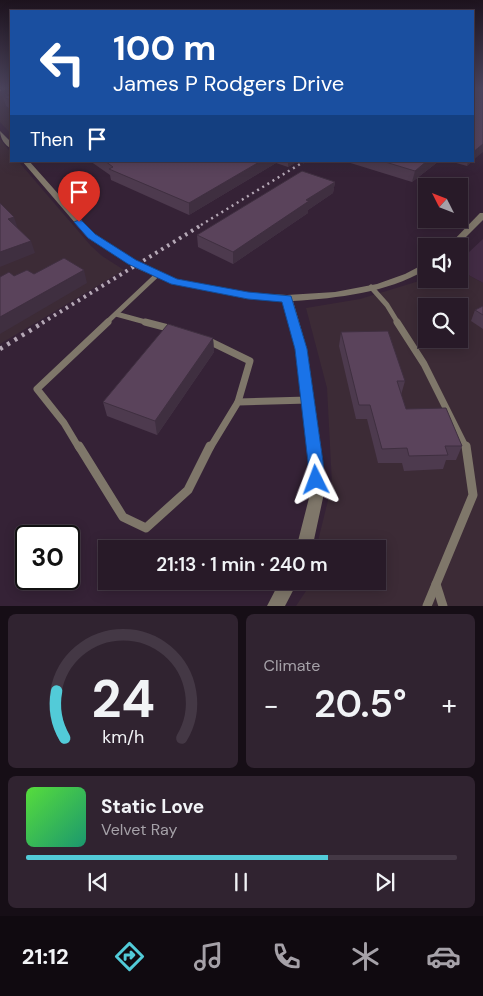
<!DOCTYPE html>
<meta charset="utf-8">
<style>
:root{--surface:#281a28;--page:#302330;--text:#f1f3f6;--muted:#a5a1a8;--line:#443845;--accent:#52cbd8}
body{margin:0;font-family:"DM Sans",sans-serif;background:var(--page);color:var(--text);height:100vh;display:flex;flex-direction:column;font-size:19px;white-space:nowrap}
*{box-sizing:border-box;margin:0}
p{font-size:16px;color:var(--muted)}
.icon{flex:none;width:28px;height:28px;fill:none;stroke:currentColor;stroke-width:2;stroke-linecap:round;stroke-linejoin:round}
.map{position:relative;height:606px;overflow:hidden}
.details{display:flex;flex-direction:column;gap:8px;padding:8px;background:#160e16;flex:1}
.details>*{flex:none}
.hud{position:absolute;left:10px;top:10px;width:464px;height:152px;border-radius:0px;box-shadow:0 2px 12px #0003,0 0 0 1px var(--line);background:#1a4fa0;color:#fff;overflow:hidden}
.needle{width:32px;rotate:312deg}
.fabs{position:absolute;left:418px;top:178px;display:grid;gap:10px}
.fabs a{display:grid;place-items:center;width:50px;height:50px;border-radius:0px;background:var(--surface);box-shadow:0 2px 12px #0003,0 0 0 1px var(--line);font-size:25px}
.speed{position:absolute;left:15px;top:525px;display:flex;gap:10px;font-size:25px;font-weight:700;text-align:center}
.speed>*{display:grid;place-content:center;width:65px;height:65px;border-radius:50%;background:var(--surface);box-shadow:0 2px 12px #0003,0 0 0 1px var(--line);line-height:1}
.speed .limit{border:2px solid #111;border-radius:8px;background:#fff;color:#111}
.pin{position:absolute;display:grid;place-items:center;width:42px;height:42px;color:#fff;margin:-51px -21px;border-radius:50% 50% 50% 0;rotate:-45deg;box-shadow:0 0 5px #0007}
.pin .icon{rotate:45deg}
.me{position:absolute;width:55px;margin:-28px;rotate:357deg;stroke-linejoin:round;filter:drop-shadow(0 0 4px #0008)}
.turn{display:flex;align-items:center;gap:18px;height:105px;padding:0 20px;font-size:22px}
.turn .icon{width:65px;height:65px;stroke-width:2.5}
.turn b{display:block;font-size:35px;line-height:42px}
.then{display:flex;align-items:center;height:48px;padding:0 20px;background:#0003;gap:10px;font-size:19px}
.big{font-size:38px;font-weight:600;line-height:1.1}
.details .tile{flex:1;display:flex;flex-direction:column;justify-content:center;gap:8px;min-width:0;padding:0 18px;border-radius:8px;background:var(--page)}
.details .dial{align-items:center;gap:0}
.dial svg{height:130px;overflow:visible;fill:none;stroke:var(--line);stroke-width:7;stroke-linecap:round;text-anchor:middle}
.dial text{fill:var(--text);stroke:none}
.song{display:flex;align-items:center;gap:15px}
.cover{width:60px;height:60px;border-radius:8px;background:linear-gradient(135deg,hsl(110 70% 55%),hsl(160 70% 35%))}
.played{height:5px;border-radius:2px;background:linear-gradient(90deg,var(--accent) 70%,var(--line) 70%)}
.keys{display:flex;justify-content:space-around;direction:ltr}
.heat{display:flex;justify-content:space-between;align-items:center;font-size:28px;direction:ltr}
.details .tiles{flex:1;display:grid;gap:8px;grid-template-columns:1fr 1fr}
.tile:last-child{grid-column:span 2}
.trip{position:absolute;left:98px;top:540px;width:288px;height:50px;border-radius:0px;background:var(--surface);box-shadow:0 2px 12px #0003,0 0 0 1px var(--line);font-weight:600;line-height:50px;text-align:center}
.tabs{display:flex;height:80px;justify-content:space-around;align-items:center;background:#100a10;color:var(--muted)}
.tabs .icon{width:35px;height:35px}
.tabs .on{color:var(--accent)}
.tabs b{font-size:22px;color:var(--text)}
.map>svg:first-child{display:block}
</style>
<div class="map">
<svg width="483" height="606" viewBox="0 0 483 606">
<rect width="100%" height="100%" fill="#352236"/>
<path fill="#432c45" d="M483,239V283L459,270V259L467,254Z"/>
<g fill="#3c2b36" fill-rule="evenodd">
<path d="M0,88H11V134L0,122Z"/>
<path d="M0,139L11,153V161H18L91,246L102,256L124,270L0,344Z"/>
<path d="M459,270L483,283V606H296L306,591L308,581H376V549H316L332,484L327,388L306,308L360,299L419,281L426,277V279H459ZM426,306H459V339H426Z"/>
</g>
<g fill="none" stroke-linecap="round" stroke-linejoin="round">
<g stroke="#7f776a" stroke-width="5">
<path d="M371,287L387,305L398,323"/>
<path d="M116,314L149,323"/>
<path d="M106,323L158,274"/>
</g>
<g stroke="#7f776a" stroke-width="7">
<path d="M145,322L172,329"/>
<path d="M397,322L424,364L466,448"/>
<path d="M207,340L250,361L238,402"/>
<path d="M79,448L64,423L37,389L108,322"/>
<path d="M210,448L238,402L308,400"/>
</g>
<g stroke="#7f776a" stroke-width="9">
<path d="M79,446L123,517L146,528L188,490L210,446"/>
<path d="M436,584L443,606"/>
<path d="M427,606L473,495L466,446"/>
</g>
<g fill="#7f776a" fill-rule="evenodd">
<path d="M0,131L11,142V148C5,146 0,138 0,131Z"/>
<path d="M22,161H29L94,234L139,263L177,279L248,293L287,295L335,292L377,284L405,274L426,263V270C385,293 339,298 293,301L307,349L323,462V498L312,549H296L309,498V462L295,349L283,301L248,299L174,284L133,267L88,238Z"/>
<path d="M480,213H483V220L457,246H448Z"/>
<path d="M280,581H298L285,606H267Z"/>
</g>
<path stroke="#b5a8b6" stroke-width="2" stroke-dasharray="1 3" stroke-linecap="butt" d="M0,90L7,88"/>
<path stroke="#b5a8b6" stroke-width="2.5" stroke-dasharray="2 4" stroke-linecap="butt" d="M201,225L305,161"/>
<path stroke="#b5a8b6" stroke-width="4" stroke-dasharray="2.5 4.5" stroke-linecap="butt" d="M42,323L203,224"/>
<path stroke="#b5a8b6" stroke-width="4.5" stroke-dasharray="3 5.5" stroke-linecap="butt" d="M0,349L44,322"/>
</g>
<g fill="#4d3a4e">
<path d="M11,91V109L6,106L3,97L5,96L4,93Z"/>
<path d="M90,161H298L288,167L276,163L189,215L111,180L110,175Z"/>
<path d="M344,161H439L412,182Z"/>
<path d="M449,161H472L467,166Z"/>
<path d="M335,182L333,193L308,210V213L233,264L198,247L197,235Z"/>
<path d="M483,306V329L471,321L475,310Z"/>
<path d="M341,332L405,381L401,395L406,409L462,446L456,460H446L443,469L404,471L402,463H378L367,419H356L339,346Z"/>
<path d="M213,338L214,352L157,435L107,416L103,402Z"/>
</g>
<g fill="#3f2f40">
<path d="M483,144V152L472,161V153Z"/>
<path d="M261,161H277L276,163L189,215V203Z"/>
<path d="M288,161H298L288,167Z"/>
<path d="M427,161H439L412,182L415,171Z"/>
<path d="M468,161H472L467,166Z"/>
<path d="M335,182L333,193L308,210V213L233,264V252L306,200Z"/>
<path d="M14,217L18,229L8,219Z"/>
<path d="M31,241L35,253L0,267V252Z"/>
<path d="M84,270L87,283L0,334V317Z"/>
<path d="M213,338L214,352L157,435L155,421Z"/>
</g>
<g fill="#5a435b" stroke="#3f2f40">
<path d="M472,88H483V144L472,153Z"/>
<path d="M11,91V100L3,97L10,95L4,93Z"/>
<path d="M105,161H261L189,203L109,169L113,167Z"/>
<path d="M382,161H427L415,171Z"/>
<path d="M302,171L335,182L306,200L309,201L233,252L197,235Z"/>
<path d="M0,203L14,217L8,219L31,241L0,252Z"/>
<path d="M64,258L84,270L0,317V277L9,272L14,276L27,270L34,274Z"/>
<path d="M483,306V315L475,310Z"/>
<path d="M168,324L213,338L155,421L103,402Z"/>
<path d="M388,331L405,381H397L406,409L446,408L462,446H445L448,455L409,456L407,448L382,449L370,405H359L341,332Z"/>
</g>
<linearGradient id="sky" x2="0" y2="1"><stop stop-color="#1d131e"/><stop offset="0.51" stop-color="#4b445d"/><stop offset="1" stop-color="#4b445d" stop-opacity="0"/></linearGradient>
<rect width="483" height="173" fill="url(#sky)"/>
<path fill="#1a73e8" stroke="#114b97" d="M79,220L82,221L95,234L136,260L177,279L248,292L291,296L307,349L323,462L324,480L322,485L316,487L310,485L308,480V462L295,349L282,302L248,299L171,284L128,264L88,238L74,222Z"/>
</svg>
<div class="fabs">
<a><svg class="needle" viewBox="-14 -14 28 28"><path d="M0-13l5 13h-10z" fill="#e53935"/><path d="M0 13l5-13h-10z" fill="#a5a1a8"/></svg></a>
<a><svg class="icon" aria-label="sound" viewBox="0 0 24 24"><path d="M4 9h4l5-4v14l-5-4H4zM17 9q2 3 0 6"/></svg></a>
<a><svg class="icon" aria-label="search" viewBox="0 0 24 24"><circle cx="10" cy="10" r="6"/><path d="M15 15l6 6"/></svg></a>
</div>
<div class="speed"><div class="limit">30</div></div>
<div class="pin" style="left:79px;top:222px;background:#d93025"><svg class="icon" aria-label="arrive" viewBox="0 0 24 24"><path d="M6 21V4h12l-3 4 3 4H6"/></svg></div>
<svg class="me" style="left:316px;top:480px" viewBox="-20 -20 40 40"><path d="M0-17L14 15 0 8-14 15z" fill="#1a73e8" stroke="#fff" stroke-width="4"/></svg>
<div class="trip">21:13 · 1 min · 240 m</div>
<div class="hud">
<div class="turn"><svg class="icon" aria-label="left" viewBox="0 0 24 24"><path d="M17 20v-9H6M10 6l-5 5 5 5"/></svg><div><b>100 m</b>James P Rodgers Drive</div></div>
<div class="then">Then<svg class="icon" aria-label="arrive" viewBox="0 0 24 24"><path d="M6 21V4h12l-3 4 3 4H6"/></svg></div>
</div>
</div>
<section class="details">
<div class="tiles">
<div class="tile dial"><svg viewBox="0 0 100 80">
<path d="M14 69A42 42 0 1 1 86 69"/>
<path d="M14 69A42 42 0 0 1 9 40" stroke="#52cbd8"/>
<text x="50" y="56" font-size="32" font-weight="700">24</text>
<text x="50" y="72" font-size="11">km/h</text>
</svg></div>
<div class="tile"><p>Climate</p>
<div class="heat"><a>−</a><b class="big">20.5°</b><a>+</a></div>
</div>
<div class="tile">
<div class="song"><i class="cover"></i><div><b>Static Love</b><p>Velvet Ray</p></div></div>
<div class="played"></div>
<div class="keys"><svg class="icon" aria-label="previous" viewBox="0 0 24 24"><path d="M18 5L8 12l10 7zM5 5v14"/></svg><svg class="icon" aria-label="pause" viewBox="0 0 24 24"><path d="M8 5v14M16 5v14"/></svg><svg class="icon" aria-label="next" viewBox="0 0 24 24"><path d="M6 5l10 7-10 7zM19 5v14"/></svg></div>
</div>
</div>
</section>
<nav class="tabs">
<b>21:12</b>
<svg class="icon on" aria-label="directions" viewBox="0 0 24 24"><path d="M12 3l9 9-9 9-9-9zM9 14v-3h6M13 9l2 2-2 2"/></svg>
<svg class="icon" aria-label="music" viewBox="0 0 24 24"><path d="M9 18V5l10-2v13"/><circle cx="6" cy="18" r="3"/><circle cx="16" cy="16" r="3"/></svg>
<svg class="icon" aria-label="phone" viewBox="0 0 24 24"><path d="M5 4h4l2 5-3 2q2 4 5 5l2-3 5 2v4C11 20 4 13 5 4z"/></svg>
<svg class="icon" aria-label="climate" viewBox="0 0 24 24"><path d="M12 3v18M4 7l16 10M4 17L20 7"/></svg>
<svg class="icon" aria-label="car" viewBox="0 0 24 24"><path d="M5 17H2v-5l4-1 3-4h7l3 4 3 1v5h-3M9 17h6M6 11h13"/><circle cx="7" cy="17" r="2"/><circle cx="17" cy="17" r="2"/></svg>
</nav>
